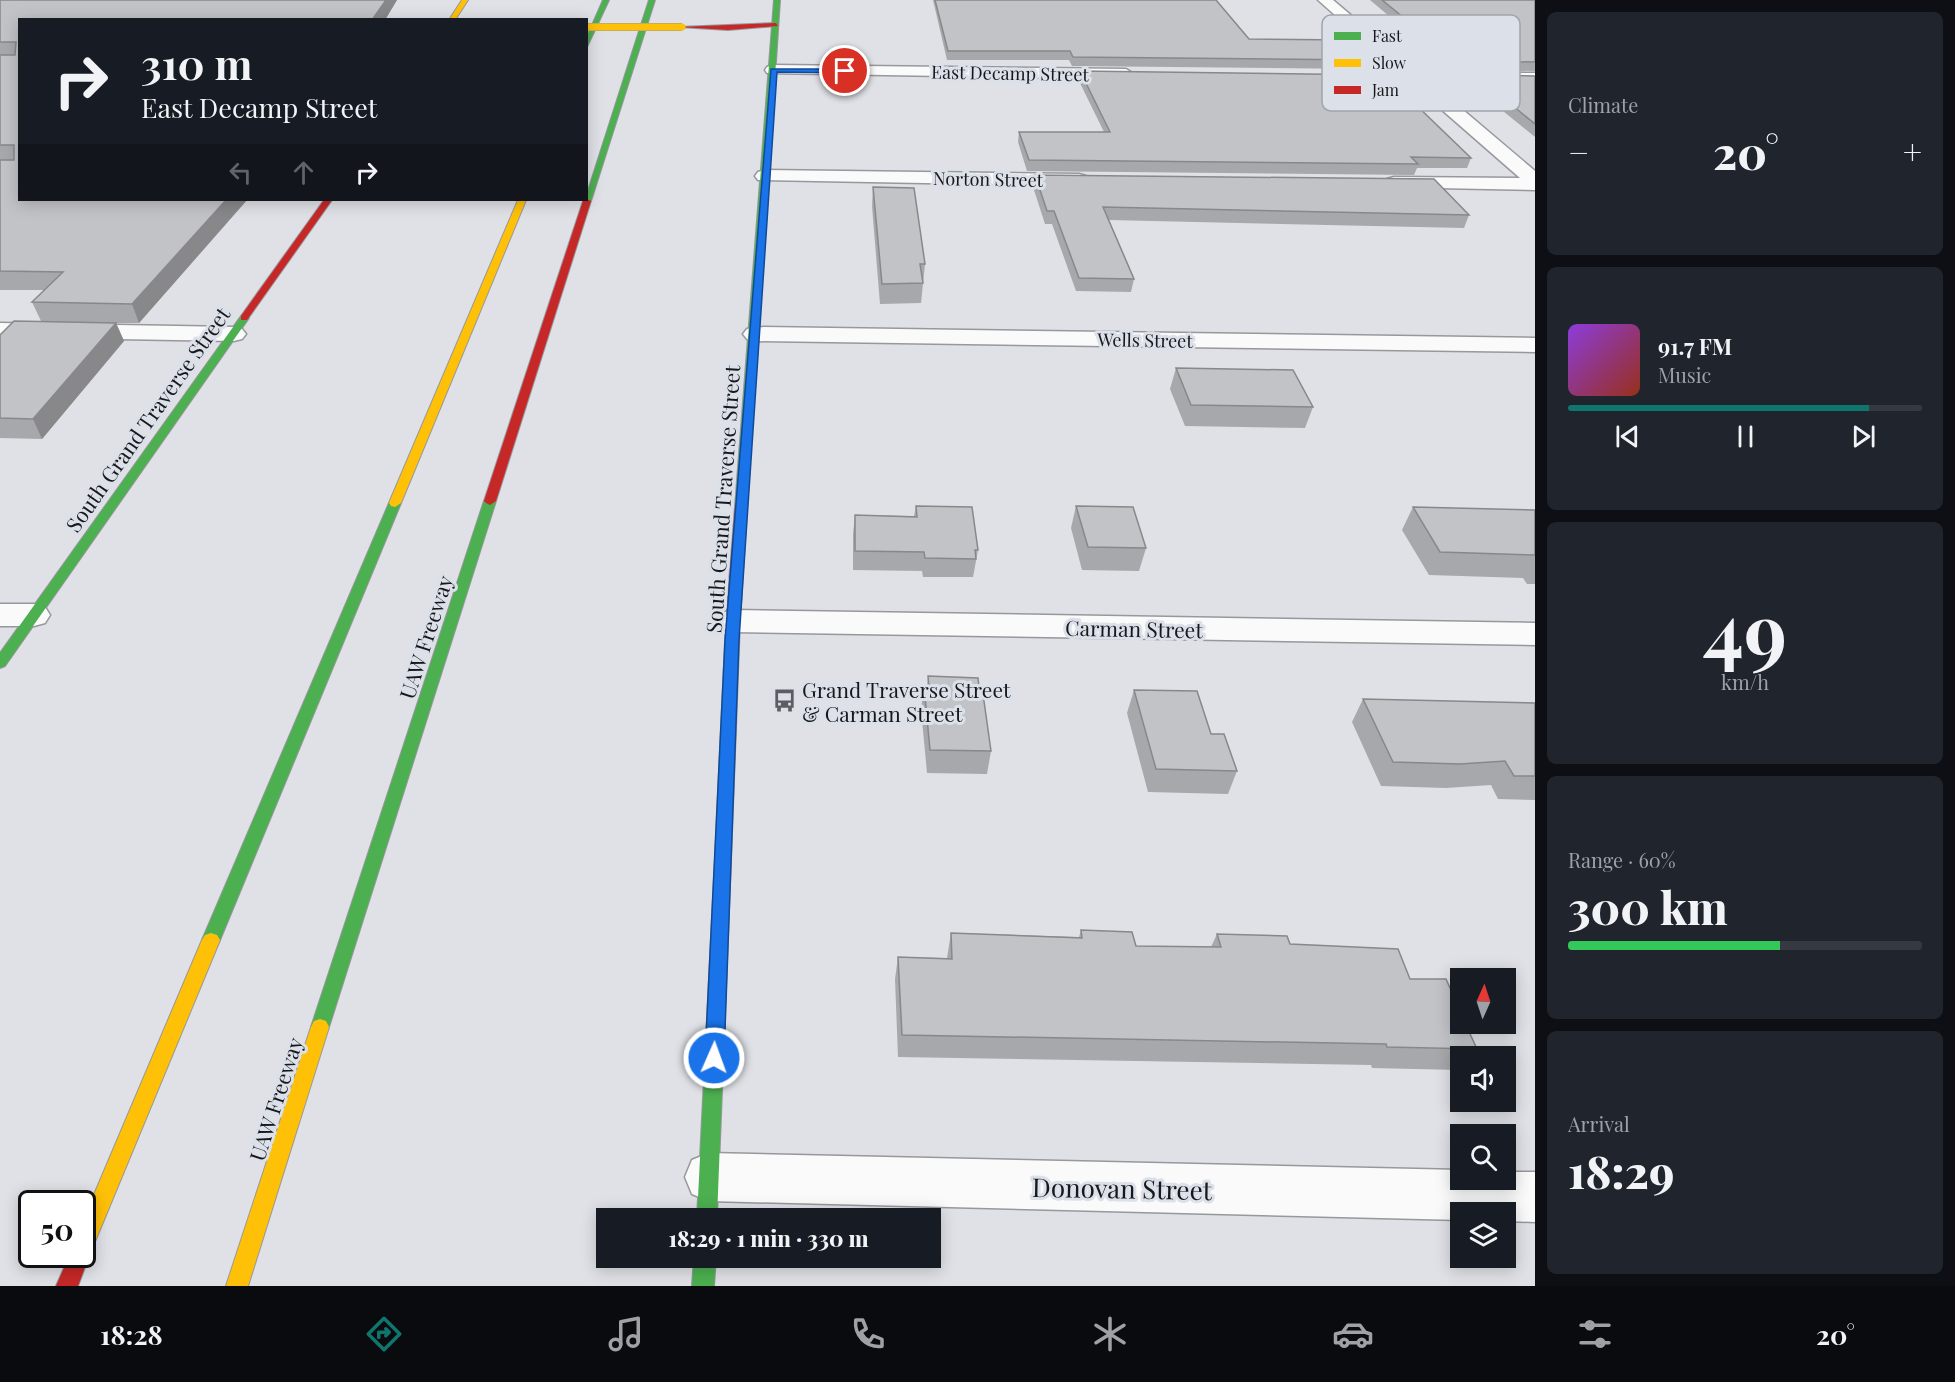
<!DOCTYPE html>
<meta charset="utf-8">
<style>
:root{--surface:#171b24;--page:#20242c;--text:#f1f3f6;--muted:#9ea1a6;--line:#363941;--accent:#0f766e}
body{margin:0;font-family:"Playfair Display",serif;background:var(--page);color:var(--text);height:100vh;display:flex;flex-direction:column;font-size:22px;white-space:nowrap}
*{box-sizing:border-box;margin:0}
p{font-size:20px;color:var(--muted)}
.icon{flex:none;width:33px;height:33px;fill:none;stroke:currentColor;stroke-width:2;stroke-linecap:round;stroke-linejoin:round}
.map{position:relative;flex:1;overflow:hidden}
.sheet{display:flex;flex-direction:column;gap:12px;padding:12px;background:#0d0f14;width:420px}
.sheet>*{flex:none}
.guide{position:absolute;left:18px;top:18px;width:570px;height:183px;border-radius:0px;box-shadow:0 3px 15px #0003;background:#171b24;color:var(--text);overflow:hidden}
.needle{width:39px;rotate:3deg}
.fabs{position:absolute;left:1450px;top:968px;display:grid;gap:12px}
.fabs a{display:grid;place-items:center;width:66px;height:66px;border-radius:0px;background:var(--surface);box-shadow:0 3px 15px #0003;font-size:30px}
.speed{position:absolute;left:18px;top:1190px;display:flex;gap:12px;font-size:30px;font-weight:700;text-align:center}
.speed>*{display:grid;place-content:center;width:78px;height:78px;border-radius:50%;background:var(--surface);box-shadow:0 3px 15px #0003;line-height:1}
.speed .limit{border:3px solid #111;border-radius:9px;background:#fff;color:#111}
.pin{position:absolute;display:grid;place-items:center;width:51px;height:51px;color:#fff;margin:-26px;border:3px solid #fff;border-radius:50%;box-shadow:0 2px 6px #0007}
.me{position:absolute;width:66px;margin:-33px;rotate:2deg;stroke-linejoin:round;filter:drop-shadow(0 0 4px #0008)}
.turn{display:flex;align-items:center;gap:21px;height:126px;padding:0 24px;font-size:27px}
.turn .icon{width:78px;height:78px;stroke-width:2.5}
.turn b{display:block;font-size:42px;line-height:51px}
.lanes{display:flex;align-items:center;height:57px;padding:0 24px;background:#0003;justify-content:center;gap:30px;direction:ltr}
.lanes .off{opacity:.35}
.big{font-size:45px;font-weight:800;line-height:1.1}
.sheet .widget{flex:1;display:flex;flex-direction:column;justify-content:center;gap:9px;min-width:0;padding:0 21px;border-radius:9px;background:var(--page)}
.sheet .dial{align-items:center;gap:0}
.dial b{font-size:78px;line-height:1}
.song{display:flex;align-items:center;gap:18px}
.cover{width:72px;height:72px;border-radius:9px;background:linear-gradient(135deg,hsl(270 70% 55%),hsl(10 70% 35%))}
.played{height:6px;border-radius:3px;background:linear-gradient(90deg,var(--accent) 85%,var(--line) 85%)}
.keys{display:flex;justify-content:space-around;direction:ltr}
.heat{display:flex;justify-content:space-between;align-items:center;font-size:33px;direction:ltr}
.charge{height:9px;border-radius:4px;background:linear-gradient(90deg,#34c759 60%,var(--line) 0)}
.trip{position:absolute;left:596px;top:1208px;width:345px;height:60px;border-radius:0px;background:var(--surface);box-shadow:0 3px 15px #0003;font-weight:800;line-height:60px;text-align:center}
.menu{display:flex;height:96px;justify-content:space-around;align-items:center;background:#090b0e;color:var(--muted)}
.menu .icon{width:42px;height:42px}
.menu .current{color:var(--accent)}
.menu b{font-size:27px;color:var(--text)}
main{display:flex;flex:1;min-height:0}
.map>svg:first-child{display:block}
</style>
<main>
<div class="map">
<svg width="1535" height="1286" viewBox="0 0 1535 1286">
<rect width="100%" height="100%" fill="#dfe1e6"/>
<g fill="none" stroke-linecap="round" stroke-linejoin="round">
<defs>
<g id="street">
<path d="M1318,0H1333L1418,72L1535,73V83L1430,82L1535,171V190L1387,187L1384,183L1387,179L1394,177L1520,178L1410,82L1336,79L1334,76L1336,73L1342,71L1399,72Z"/>
<path d="M773,65L1126,69L1134,74L1126,79L767,73L765,70L767,67Z"/>
<path d="M765,170L1079,174L1086,176L1089,180L1086,184L1079,186L758,180L755,176L758,172Z"/>
<path d="M0,323L234,327L242,329L246,334L242,339L234,341L0,337Z"/>
<path d="M755,327L1535,338V352L755,341L747,339L743,334L747,329Z"/>
<path d="M0,604H34L45,607L50,615L45,623L34,626H0Z"/>
<path d="M733,610L1535,623V645L733,632L722,629L717,621L722,613Z"/>
<path d="M709,1153L1461,1170V1179H1506V1172H1535V1222L1506,1221V1212H1461V1220L709,1201L692,1194L685,1177L692,1160Z"/>
</g>
<g id="fast">
<path d="M603,0H609L586,49V39Z"/>
<path d="M649,0H655L591,201L584,203Z"/>
<path d="M774,0H780L747,506L741,510L735,506Z"/>
<path d="M241,316L249,318L5,666L0,668V653Z"/>
<path d="M490,497L496,501L329,1027L326,1033L320,1035L314,1033L311,1027L484,501Z"/>
<path d="M395,499L401,503L220,940L217,945L211,947L205,945L202,940L389,503Z"/>
<path d="M723,852L729,854L731,859L717,1218H697L715,859L717,854Z"/>
<path d="M694,1257H716L714,1286H692Z"/>
</g>
<g id="slow">
<path d="M462,0H468L455,20H449Z"/>
<path d="M518,200H526L401,503L395,507L391,506L389,503Z"/>
<path d="M211,933L217,935L220,940L89,1256L82,1259L74,1254H82V1223L202,940L205,935Z"/>
<path d="M320,1019L326,1021L329,1027L248,1286H226L311,1027L314,1021Z"/>
</g>
<g id="jam">
<path d="M776,23L778,26L728,30L679,27Z"/>
<path d="M587,199L591,201L496,501L490,505L486,503L484,501L583,201Z"/>
<path d="M324,200H332L247,320H241V316Z"/>
<path d="M741,502L747,506L740,621L731,859L729,864L723,866L717,864L715,859L726,621L735,506Z"/>
<path d="M82,1245L87,1247L90,1254L78,1286H56L70,1254H82Z"/>
</g>
</defs>
<use href="#street" stroke="#97989c" stroke-width="3"/>
<use href="#fast" stroke="#97989c" stroke-width="2"/>
<use href="#slow" stroke="#97989c" stroke-width="2"/>
<use href="#jam" stroke="#97989c" stroke-width="2"/>
<use href="#street" fill="#fafafb" fill-rule="evenodd"/>
<use href="#fast" fill="#4caf50" fill-rule="evenodd"/>
<use href="#slow" fill="#ffc107" fill-rule="evenodd"/>
<use href="#jam" fill="#c62828" fill-rule="evenodd"/>
<defs>
<path id="slow-bridge" d="M586,27H682"/>
</defs>
<use href="#slow-bridge" stroke="#97989c" stroke-width="8" stroke-linecap="butt"/>
<use href="#slow-bridge" stroke="#ffc107" stroke-width="7"/>
</g>
<g fill="#a7a8ab">
<path d="M0,0H397L385,20H20V200H247L139,323H116L124,341L42,439L0,438V335L41,321L32,302L44,290H0Z"/>
<path d="M933,0H1216L1249,39L1369,60L1366,69L1072,66L1069,60H947Z"/>
<path d="M1370,0H1535V71L1453,70Z"/>
<path d="M1080,71L1471,158L1467,168H1417L1414,175L1027,171L1018,142L1019,132H1104L1079,81Z"/>
<path d="M1475,75L1535,76V137L1471,85Z"/>
<path d="M1035,175L1469,215L1464,228L1109,220L1134,279L1131,292L1076,291L1052,224H1045L1033,187Z"/>
<path d="M873,187L925,264L921,303L880,304L872,206Z"/>
<path d="M1176,368L1313,407L1305,428L1185,426L1170,389Z"/>
<path d="M916,506L978,550L973,577H923L922,571L853,570V534L855,515L914,516Z"/>
<path d="M1076,506L1146,548L1139,571L1082,570L1071,528Z"/>
<path d="M1413,507L1535,510V584H1527L1523,578L1429,575L1402,530Z"/>
<path d="M928,676L979,687L991,751L987,774L927,773L921,709L924,686H927Z"/>
<path d="M1134,690L1211,734L1237,771L1228,794L1148,792L1127,713Z"/>
<path d="M1363,699L1535,703V800L1498,799L1491,785L1446,788L1381,786L1352,722Z"/>
<path d="M1081,930L1136,946L1211,947L1217,934L1290,944L1410,979L1477,1049L1471,1056H1461V1068L1459,1070L1372,1068L1371,1065L898,1057L895,979L898,957L947,958L951,933L1079,937Z"/>
</g>
<g fill="#88888b">
<path d="M386,0H397L385,20H372Z"/>
<path d="M226,200H247L139,323L132,304Z"/>
<path d="M116,323L124,341L42,439L33,419Z"/>
</g>
<g fill="#c2c3c7" stroke="#88888b" stroke-width="1.5">
<path d="M0,0H386L372,20H20V200H226L132,304L32,302L63,272L0,271V160H14V145H0V55H15L16,42H0Z"/>
<path d="M935,0H1216L1249,39L1348,40L1369,60L1073,57L1070,51H948Z"/>
<path d="M1382,0H1535V62L1457,61Z"/>
<path d="M1080,71L1385,75L1471,158L1411,157L1418,164L1029,160L1019,132H1110Z"/>
<path d="M1475,75L1535,76V124Z"/>
<path d="M1035,175L1434,179L1469,215L1103,207L1134,279L1079,278L1054,211H1047Z"/>
<path d="M873,187L914,188L925,264H920L923,283L882,284Z"/>
<path d="M14,321L116,323L33,419L0,418V335Z"/>
<path d="M1176,368L1293,370L1313,407L1191,405Z"/>
<path d="M916,506L972,507L978,550H975L976,559L925,558L924,552L855,551V515L917,517Z"/>
<path d="M1076,506L1133,507L1146,548L1088,547Z"/>
<path d="M1413,507L1535,510V555L1440,552Z"/>
<path d="M928,676L978,678L979,687H982L991,751L930,750L924,686H929Z"/>
<path d="M1134,690L1197,691L1211,734H1224L1237,771L1156,769Z"/>
<path d="M1363,699L1535,703V776H1514L1505,761L1460,764L1393,762Z"/>
<path d="M1081,930L1132,932L1136,946L1221,947L1217,934L1287,936L1290,944L1398,949L1410,979H1446L1461,1013V1023H1465L1477,1049L1387,1047L1386,1044L902,1035L898,957L952,959L951,933L1082,938Z"/>
</g>
<path fill="#1a73e8" stroke="#114b97" stroke-width="1.5" d="M771,69H845L848,71L845,73L777,72L739,640L724,1058L721,1064L714,1067L708,1064L705,1058L725,640Z"/>
<defs>
<symbol id="bus-bare" viewBox="-9 -9 18 18"><path d="M-5-6H5V4H4V6H2V4H-2V6H-4V4H-5ZM-3.5-4V0h7V-4ZM-3.5 1.2v1.5H-2V1.2ZM2 1.2v1.5H3.5V1.2Z" fill="#5d5e62" stroke="#dce0e9" stroke-width="2.5" paint-order="stroke"/></symbol>
</defs>
<g fill-rule="evenodd">
<use href="#bus-bare" x="768" y="684" width="33" height="33"/>
</g>
<g text-anchor="middle" dominant-baseline="central" stroke-width="6" stroke-linejoin="round" paint-order="stroke">
<g font-size="18" fill="#17181b" stroke="#dce0e9">
<text transform="translate(1010 73) rotate(1)">East Decamp Street</text>
<text transform="translate(988 179) rotate(1)">Norton Street</text>
<text transform="translate(1145 340) rotate(1)">Wells Street</text>
</g>
<g font-size="21" fill="#17181b" stroke="#dce0e9">
<text transform="translate(147 419) rotate(-55)">South Grand Traverse Street</text>
<text transform="translate(722 499) rotate(-86)">South Grand Traverse Street</text>
<text transform="translate(1134 628) rotate(1)">Carman Street</text>
<text transform="translate(425 637) rotate(-72)">UAW Freeway</text>
<text transform="translate(275 1099) rotate(-72)">UAW Freeway</text>
</g>
<g font-size="21" fill="#17181b" stroke="#dce0e9" text-anchor="start">
<text x="802" y="689">Grand Traverse Street<tspan x="802" dy="24">&amp; Carman Street</tspan></text>
</g>
<g font-size="26" fill="#17181b" stroke="#dce0e9">
<text transform="translate(1122 1188) rotate(1)">Donovan Street</text>
</g>
</g>
<rect x="1322" y="15" width="198" height="96" rx="9" fill="#dce0e9" stroke="#a1a4ab" stroke-width="1.5"/>
<rect x="1334" y="32" width="27" height="8" fill="#4caf50"/>
<rect x="1334" y="59" width="27" height="8" fill="#ffc107"/>
<rect x="1334" y="86" width="27" height="8" fill="#c62828"/>
<g font-size="16" fill="#17181b">
<text x="1372" y="42">Fast</text>
<text x="1372" y="69">Slow</text>
<text x="1372" y="96">Jam</text>
</g>
</svg>
<div class="fabs">
<a><svg class="needle" viewBox="-14 -14 28 28"><path d="M0-13l5 13h-10z" fill="#e53935"/><path d="M0 13l5-13h-10z" fill="#9ea1a6"/></svg></a>
<a><svg class="icon" aria-label="sound" viewBox="0 0 24 24"><path d="M4 9h4l5-4v14l-5-4H4zM17 9q2 3 0 6"/></svg></a>
<a><svg class="icon" aria-label="search" viewBox="0 0 24 24"><circle cx="10" cy="10" r="6"/><path d="M15 15l6 6"/></svg></a>
<a><svg class="icon" aria-label="layers" viewBox="0 0 24 24"><path d="M12 4l9 5-9 5-9-5zM3 14l9 5 9-5"/></svg></a>
</div>
<div class="speed"><div class="limit">50</div></div>
<div class="pin" style="left:845px;top:71px;background:#d93025"><svg class="icon" aria-label="arrive" viewBox="0 0 24 24"><path d="M6 21V4h12l-3 4 3 4H6"/></svg></div>
<svg class="me" style="left:714px;top:1058px" viewBox="-20 -20 40 40"><circle r="17" fill="#1a73e8" stroke="#fff" stroke-width="3"/><path d="M0-11L8 9 0 5-8 9z" fill="#fff"/></svg>
<div class="trip">18:29 · 1 min · 330 m</div>
<div class="guide">
<div class="turn"><svg class="icon" aria-label="right" viewBox="0 0 24 24"><path d="M7 20v-9h11M14 6l5 5-5 5"/></svg><div><b>310 m</b>East Decamp Street</div></div>
<div class="lanes"><svg class="icon off" aria-label="left" viewBox="0 0 24 24"><path d="M17 20v-9H6M10 6l-5 5 5 5"/></svg><svg class="icon off" aria-label="ahead" viewBox="0 0 24 24"><path d="M12 20V5M6 11l6-6 6 6"/></svg><svg class="icon" aria-label="right" viewBox="0 0 24 24"><path d="M7 20v-9h11M14 6l5 5-5 5"/></svg></div>
</div>
</div>
<section class="sheet">
<div class="widget"><p>Climate</p>
<div class="heat"><a>−</a><b class="big">20°</b><a>+</a></div>
</div>
<div class="widget">
<div class="song"><i class="cover"></i><div><b>91.7 FM</b><p>Music</p></div></div>
<div class="played"></div>
<div class="keys"><svg class="icon" aria-label="previous" viewBox="0 0 24 24"><path d="M18 5L8 12l10 7zM5 5v14"/></svg><svg class="icon" aria-label="pause" viewBox="0 0 24 24"><path d="M8 5v14M16 5v14"/></svg><svg class="icon" aria-label="next" viewBox="0 0 24 24"><path d="M6 5l10 7-10 7zM19 5v14"/></svg></div>
</div>
<div class="widget dial"><b>49</b><p>km/h</p></div>
<div class="widget"><p>Range · 60%</p><b class="big">300 km</b><div class="charge"></div></div>
<div class="widget"><p>Arrival</p><b class="big">18:29</b></div>
</section>
</main>
<nav class="menu">
<b>18:28</b>
<svg class="icon current" aria-label="directions" viewBox="0 0 24 24"><path d="M12 3l9 9-9 9-9-9zM9 14v-3h6M13 9l2 2-2 2"/></svg>
<svg class="icon" aria-label="music" viewBox="0 0 24 24"><path d="M9 18V5l10-2v13"/><circle cx="6" cy="18" r="3"/><circle cx="16" cy="16" r="3"/></svg>
<svg class="icon" aria-label="phone" viewBox="0 0 24 24"><path d="M5 4h4l2 5-3 2q2 4 5 5l2-3 5 2v4C11 20 4 13 5 4z"/></svg>
<svg class="icon" aria-label="climate" viewBox="0 0 24 24"><path d="M12 3v18M4 7l16 10M4 17L20 7"/></svg>
<svg class="icon" aria-label="car" viewBox="0 0 24 24"><path d="M5 17H2v-5l4-1 3-4h7l3 4 3 1v5h-3M9 17h6M6 11h13"/><circle cx="7" cy="17" r="2"/><circle cx="17" cy="17" r="2"/></svg>
<svg class="icon" aria-label="filters" viewBox="0 0 24 24"><path d="M4 7h16M4 17h16"/><circle cx="9" cy="7" r="2"/><circle cx="15" cy="17" r="2"/></svg>
<b>20°</b>
</nav>
